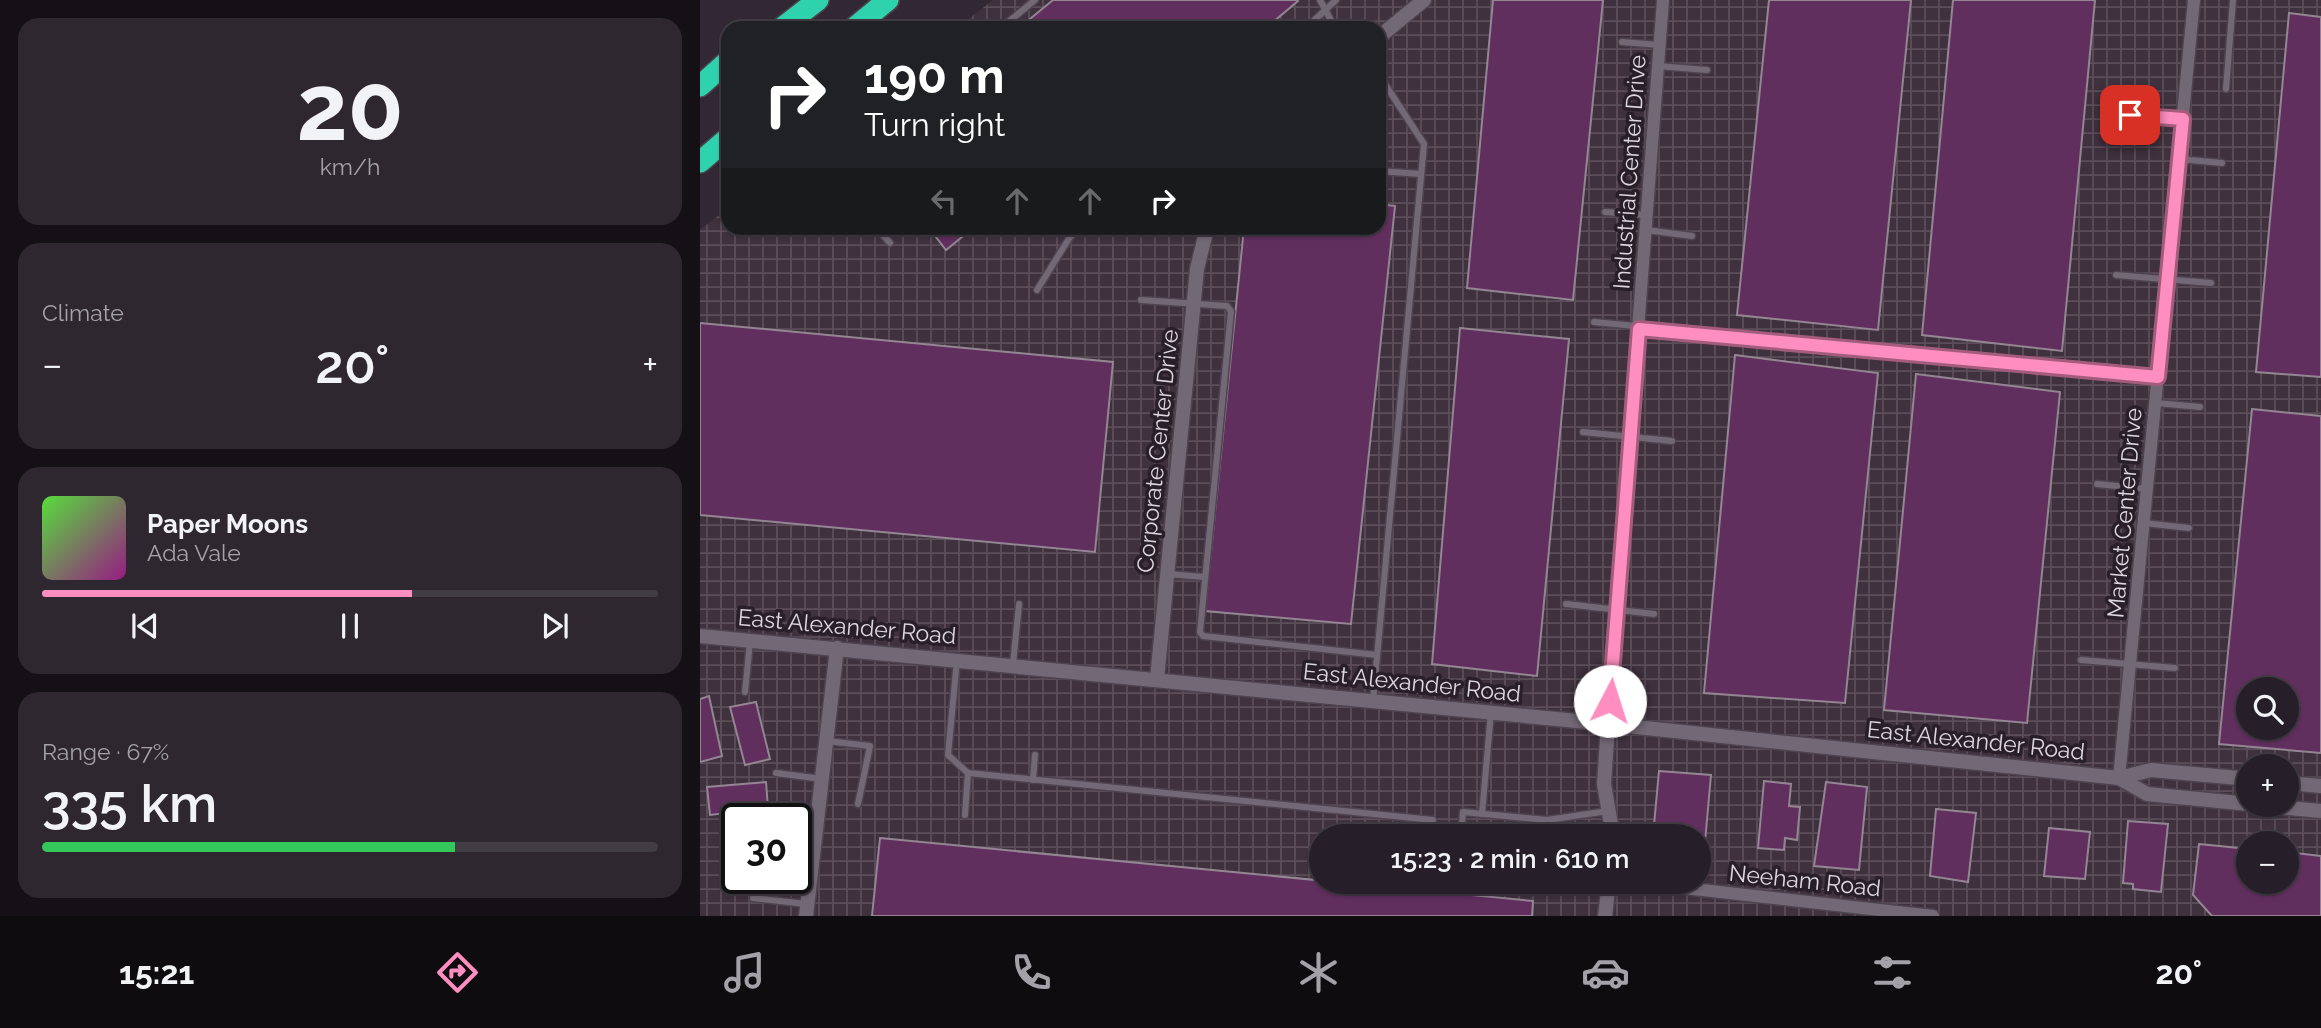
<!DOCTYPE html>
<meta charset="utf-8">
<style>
:root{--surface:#261e28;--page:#2e2730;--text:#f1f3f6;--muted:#a4a2a8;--line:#423c45;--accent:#fd8ebf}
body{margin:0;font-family:Raleway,sans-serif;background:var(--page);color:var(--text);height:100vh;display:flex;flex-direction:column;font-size:26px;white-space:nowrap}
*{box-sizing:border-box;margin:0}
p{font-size:23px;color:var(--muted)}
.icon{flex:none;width:38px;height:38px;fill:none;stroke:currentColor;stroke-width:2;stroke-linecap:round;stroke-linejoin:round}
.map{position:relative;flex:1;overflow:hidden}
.drawer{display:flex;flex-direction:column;gap:18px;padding:18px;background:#151016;width:700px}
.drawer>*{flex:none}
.guide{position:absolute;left:21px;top:21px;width:665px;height:214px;border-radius:21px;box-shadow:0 2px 5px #0004,0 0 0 2px var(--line);background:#202124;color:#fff;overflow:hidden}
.fabs{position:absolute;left:1536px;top:677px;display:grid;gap:14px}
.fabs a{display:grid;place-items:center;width:63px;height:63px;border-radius:50%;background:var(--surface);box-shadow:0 2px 5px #0004,0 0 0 2px var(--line);font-size:35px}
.speed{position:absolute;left:21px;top:803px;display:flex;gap:14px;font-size:35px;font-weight:700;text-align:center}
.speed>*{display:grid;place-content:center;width:91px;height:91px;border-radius:50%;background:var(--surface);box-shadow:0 2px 5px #0004,0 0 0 2px var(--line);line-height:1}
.speed .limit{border:4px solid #111;border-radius:10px;background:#fff;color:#111}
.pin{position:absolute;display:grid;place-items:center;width:60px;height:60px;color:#fff;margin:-30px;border-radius:14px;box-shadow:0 4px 10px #0006}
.me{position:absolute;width:77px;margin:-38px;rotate:5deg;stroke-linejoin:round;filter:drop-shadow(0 0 5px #0008)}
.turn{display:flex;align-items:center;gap:24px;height:147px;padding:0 28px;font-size:32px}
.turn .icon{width:91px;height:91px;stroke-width:2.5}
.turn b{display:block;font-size:49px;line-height:60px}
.lanes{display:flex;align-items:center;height:66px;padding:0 28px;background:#0003;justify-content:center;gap:35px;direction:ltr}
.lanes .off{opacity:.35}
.big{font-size:52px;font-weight:600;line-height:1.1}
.drawer .card{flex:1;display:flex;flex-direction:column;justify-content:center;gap:10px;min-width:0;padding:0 24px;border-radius:21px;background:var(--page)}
.drawer .dial{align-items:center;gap:0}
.dial b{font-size:91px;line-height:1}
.song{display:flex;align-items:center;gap:21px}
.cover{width:84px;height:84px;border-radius:10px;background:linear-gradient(135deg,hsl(110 70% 55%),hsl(310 70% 35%))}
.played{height:7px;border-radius:4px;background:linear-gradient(90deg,var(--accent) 60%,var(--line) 60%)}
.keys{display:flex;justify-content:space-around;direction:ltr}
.heat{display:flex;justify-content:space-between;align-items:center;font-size:38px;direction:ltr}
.charge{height:10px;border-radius:5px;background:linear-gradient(90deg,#34c759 67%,var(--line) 0)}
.trip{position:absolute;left:609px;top:824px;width:402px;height:70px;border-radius:35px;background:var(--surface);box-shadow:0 2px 5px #0004,0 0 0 2px var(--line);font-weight:600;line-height:70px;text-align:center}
.dock{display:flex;height:112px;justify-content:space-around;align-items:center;background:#0f0c10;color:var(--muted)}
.dock .icon{width:49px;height:49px}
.dock .on{color:var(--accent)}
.dock b{font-size:32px;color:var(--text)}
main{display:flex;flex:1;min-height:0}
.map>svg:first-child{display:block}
</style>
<main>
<section class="drawer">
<div class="card dial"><b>20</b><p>km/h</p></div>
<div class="card"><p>Climate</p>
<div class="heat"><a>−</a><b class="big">20°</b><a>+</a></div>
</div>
<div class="card">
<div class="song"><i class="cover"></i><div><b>Paper Moons</b><p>Ada Vale</p></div></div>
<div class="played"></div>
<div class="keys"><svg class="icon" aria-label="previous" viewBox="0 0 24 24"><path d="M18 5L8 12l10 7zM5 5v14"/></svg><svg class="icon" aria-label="pause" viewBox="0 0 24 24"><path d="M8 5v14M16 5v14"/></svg><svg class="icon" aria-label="next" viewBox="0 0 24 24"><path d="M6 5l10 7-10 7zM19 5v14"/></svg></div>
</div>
<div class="card"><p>Range · 67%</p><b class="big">335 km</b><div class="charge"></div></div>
</section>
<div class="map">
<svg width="1621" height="916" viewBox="0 0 1621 916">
<defs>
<pattern id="industrial-grid" width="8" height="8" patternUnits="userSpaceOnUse" patternTransform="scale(1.75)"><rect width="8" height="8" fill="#40313e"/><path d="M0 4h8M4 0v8" fill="none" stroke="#5b4e59"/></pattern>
</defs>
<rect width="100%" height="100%" fill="#322835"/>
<path fill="url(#industrial-grid)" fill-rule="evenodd" d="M293,0H1621V916H0V230L28,208V228H679V28H257ZM1549,690H1587V728H1549ZM1549,766H1587V805H1549ZM37,819H96V878H37ZM621,836H999V882H621ZM1549,844H1587V882H1549Z"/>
<g fill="#602f5e" stroke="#948593" stroke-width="2" fill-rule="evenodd">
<path d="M353,0H597L598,1L566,28H534L528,22L520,28H319Z"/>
<path d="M793,0H903L873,300L767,288Z"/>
<path d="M1069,0H1211L1178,330L1037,315Z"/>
<path d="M1253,0H1395L1362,351L1222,335Z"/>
<path d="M1589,13L1621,17V377L1556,372Z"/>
<path d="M679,204L695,206L651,624L505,611L544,228H679Z"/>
<path d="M229,228H273L246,250Z"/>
<path d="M0,323L413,362L395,552L0,515Z"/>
<path d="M760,328L869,339L837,676L732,664Z"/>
<path d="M1035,355L1178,373L1145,703L1004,693Z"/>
<path d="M1216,374L1360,392L1327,723L1184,710Z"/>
<path d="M1552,409L1621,416V753L1519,744ZM1549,690H1587V728H1549Z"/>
<path d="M9,696L22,756L0,762V699Z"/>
<path d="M56,702L70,759L45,765L30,707Z"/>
<path d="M959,771L1011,775L1005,842L999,841V836H953Z"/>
<path d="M1064,781L1091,784L1089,806L1100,807L1097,840L1085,838L1084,850L1058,848Z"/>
<path d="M66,782L68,808L10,815L7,787Z"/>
<path d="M1126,782L1167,787L1159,870L1114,866Z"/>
<path d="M1236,809L1276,813L1268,882L1230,876Z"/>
<path d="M1428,821L1468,824L1461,892L1433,889V884L1423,883Z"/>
<path d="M1349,828L1390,832L1385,879L1344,876Z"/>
<path d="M180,838L833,901L832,916H172Z"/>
<path d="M1499,844L1549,849V882H1587V852L1621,856V916H1512L1493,895Z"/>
</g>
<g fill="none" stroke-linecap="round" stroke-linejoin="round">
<defs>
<g id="service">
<path d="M620,0L635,28"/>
<path d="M301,28L335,0"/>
<path d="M606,28L636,0"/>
<path d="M922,42L959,45"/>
<path d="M958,66L1007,70"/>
<path d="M1526,89L1533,0"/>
<path d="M1430,115L1483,119"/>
<path d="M1479,159L1522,163"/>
<path d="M679,171L721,174"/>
<path d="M905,212L947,215"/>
<path d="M177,228L190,243"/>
<path d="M946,230L992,236"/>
<path d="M1416,275L1511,283"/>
<path d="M337,290L370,237L380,228"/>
<path d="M441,300L527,306L531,311L500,632L503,636L677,655"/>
<path d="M894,322L1458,377"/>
<path d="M1456,403L1500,407"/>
<path d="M883,432L972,441"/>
<path d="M1397,484L1447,489"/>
<path d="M1444,523L1489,528"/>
<path d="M468,574L504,577"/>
<path d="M866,604L954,614"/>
<path d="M257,660L248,755L268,773L733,820"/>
<path d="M1381,660L1475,668"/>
<path d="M313,664L319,604"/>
<path d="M45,692L50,642"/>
<path d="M673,701L724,144L679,75"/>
<path d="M127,741L170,746L158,804"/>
<path d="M76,773L122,779"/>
<path d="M333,780L335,755"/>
<path d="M782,814L791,712"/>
<path d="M265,815L268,773"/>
<path d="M761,836L763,812L847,820L908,811"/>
<path d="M53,898L106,904"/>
</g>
<g id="minor">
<path d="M908,724L963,0"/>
<path d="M1419,778L1494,0"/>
<path d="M931,882L1233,916"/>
</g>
<g id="tertiary">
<path d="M679,37L724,0"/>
<path d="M0,636L908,724L1419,778L1451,770L1549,779"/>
<path d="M457,679L497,269L507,228"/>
<path d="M908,724L904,784L913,836"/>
<path d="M1419,778L1447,794L1549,804"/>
<path d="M1587,783L1621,786"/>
<path d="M1558,805L1621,811"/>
<path d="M106,916L137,648"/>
<path d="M905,916L909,882"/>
</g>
<g id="motorway">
<path d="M82,28L118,0"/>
<path d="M154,28L188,0"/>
<path d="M0,86L28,61"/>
<path d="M0,162L28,138"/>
</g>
</defs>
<use href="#service" stroke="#4d444f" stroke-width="9"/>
<use href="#minor" stroke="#4d444f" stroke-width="15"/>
<use href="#tertiary" stroke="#4d444f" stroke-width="17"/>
<use href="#motorway" stroke="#4d444f" stroke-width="24"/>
<use href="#service" stroke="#736876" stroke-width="6"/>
<use href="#minor" stroke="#736876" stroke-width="12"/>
<use href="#tertiary" stroke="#736876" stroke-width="14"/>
<use href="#motorway" stroke="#2ed3ae" stroke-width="21"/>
</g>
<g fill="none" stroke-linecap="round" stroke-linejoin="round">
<defs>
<path id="route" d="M910,701L939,329L1458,377L1483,119L1430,115"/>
</defs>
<use href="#route" stroke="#a45c7c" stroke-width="18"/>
<use href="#route" stroke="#fd8ebf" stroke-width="12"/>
</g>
<g text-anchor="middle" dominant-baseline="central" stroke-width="7" stroke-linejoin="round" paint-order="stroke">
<g font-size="23" fill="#ddd6df" stroke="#281f2b">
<text transform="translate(929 172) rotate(-86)">Industrial Center Drive</text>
<text transform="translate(457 451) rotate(-84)">Corporate Center Drive</text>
<text transform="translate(1424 513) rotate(-85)">Market Center Drive</text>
<text transform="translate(147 626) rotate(5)">East Alexander Road</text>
<text transform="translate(712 682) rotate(6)">East Alexander Road</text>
<text transform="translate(1276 740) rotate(6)">East Alexander Road</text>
<text transform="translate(1105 880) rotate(6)">Neeham Road</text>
</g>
</g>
</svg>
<div class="fabs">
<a><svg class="icon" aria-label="search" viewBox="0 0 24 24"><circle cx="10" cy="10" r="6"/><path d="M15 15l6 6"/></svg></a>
<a>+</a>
<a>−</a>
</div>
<div class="speed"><div class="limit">30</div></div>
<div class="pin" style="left:1430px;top:115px;background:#d93025"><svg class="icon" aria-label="arrive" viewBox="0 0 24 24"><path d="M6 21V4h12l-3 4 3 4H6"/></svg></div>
<svg class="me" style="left:910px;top:701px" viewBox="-20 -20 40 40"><circle r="19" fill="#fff"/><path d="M0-13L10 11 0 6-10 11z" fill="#fd8ebf"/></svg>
<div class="trip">15:23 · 2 min · 610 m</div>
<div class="guide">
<div class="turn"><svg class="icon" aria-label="right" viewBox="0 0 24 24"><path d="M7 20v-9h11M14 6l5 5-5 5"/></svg><div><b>190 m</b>Turn right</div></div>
<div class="lanes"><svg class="icon off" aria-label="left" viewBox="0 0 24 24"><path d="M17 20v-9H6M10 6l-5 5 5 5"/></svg><svg class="icon off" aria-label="ahead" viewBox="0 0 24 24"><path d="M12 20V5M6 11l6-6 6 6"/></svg><svg class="icon off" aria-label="ahead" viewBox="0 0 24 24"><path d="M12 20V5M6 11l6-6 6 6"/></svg><svg class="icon" aria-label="right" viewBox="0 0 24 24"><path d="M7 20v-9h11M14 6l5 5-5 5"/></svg></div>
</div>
</div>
</main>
<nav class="dock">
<b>15:21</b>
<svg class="icon on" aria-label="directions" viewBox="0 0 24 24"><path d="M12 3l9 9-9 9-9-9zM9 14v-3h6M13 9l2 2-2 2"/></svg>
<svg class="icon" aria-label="music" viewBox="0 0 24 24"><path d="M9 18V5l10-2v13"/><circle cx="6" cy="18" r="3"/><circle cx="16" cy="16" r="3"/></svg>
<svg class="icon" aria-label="phone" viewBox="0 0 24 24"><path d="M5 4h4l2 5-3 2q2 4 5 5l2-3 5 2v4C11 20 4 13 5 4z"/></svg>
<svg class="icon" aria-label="climate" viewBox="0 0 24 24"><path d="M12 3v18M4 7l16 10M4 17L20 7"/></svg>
<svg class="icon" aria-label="car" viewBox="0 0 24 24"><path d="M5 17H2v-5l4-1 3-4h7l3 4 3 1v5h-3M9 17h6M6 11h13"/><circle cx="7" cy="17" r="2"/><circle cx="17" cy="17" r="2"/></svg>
<svg class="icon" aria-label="filters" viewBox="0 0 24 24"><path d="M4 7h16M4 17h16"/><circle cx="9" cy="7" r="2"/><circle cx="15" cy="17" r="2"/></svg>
<b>20°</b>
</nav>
